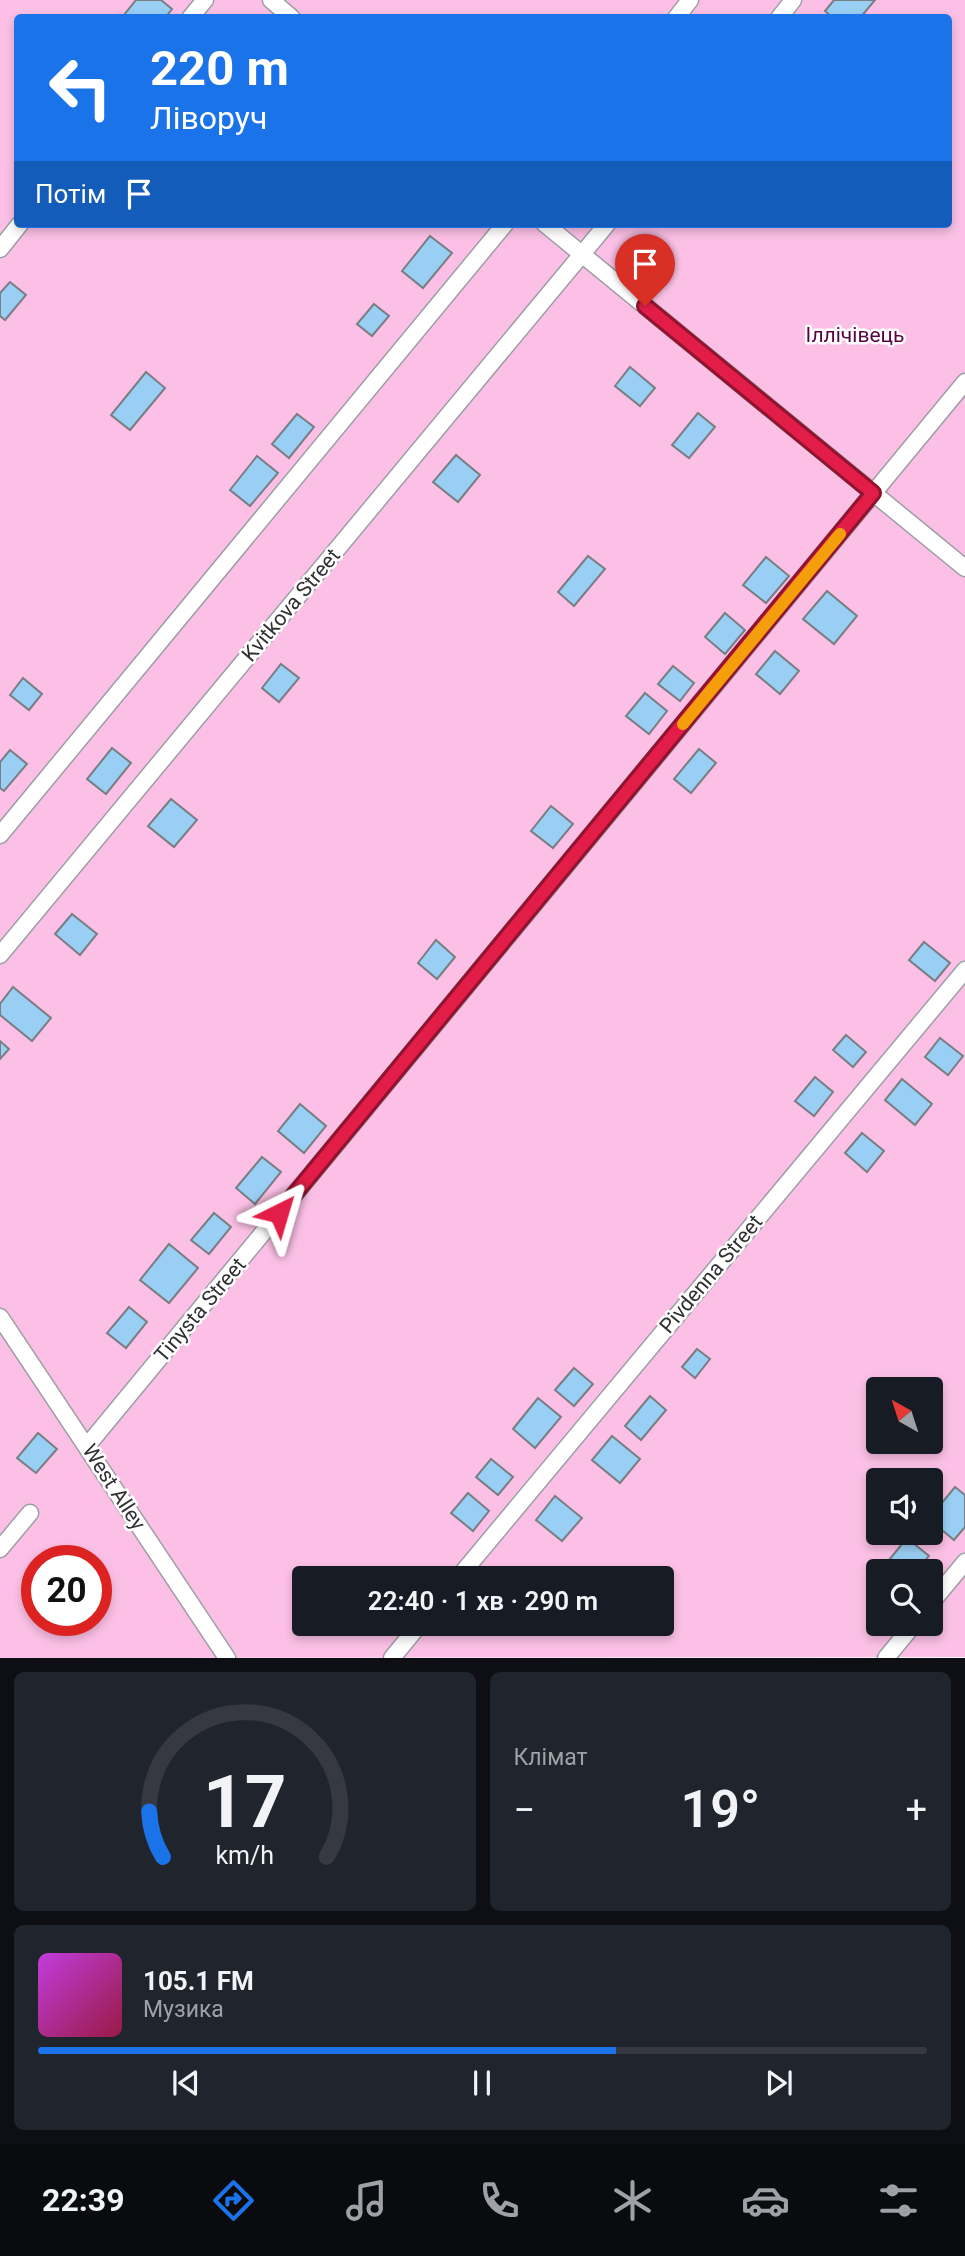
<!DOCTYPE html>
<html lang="uk">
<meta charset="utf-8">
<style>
:root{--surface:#171b24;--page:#20242c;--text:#f1f3f6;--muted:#9ea1a6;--line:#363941;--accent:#1a73e8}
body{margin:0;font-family:Roboto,sans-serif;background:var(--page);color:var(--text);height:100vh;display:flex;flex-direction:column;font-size:26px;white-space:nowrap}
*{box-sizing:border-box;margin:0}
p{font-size:23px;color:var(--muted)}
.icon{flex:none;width:38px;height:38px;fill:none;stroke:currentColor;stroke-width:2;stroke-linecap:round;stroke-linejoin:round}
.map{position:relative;height:1658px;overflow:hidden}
.panel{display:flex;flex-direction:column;gap:14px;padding:14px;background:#0d0f14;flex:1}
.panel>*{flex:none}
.banner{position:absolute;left:14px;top:14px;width:938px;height:214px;border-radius:7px;box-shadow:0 4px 10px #0003;background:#1a73e8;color:#fff;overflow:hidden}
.needle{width:46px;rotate:321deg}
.buttons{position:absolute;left:866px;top:1377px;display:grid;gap:14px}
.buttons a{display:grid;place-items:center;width:77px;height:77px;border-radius:7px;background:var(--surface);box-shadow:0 4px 10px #0003;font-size:35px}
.speed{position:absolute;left:21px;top:1545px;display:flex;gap:14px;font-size:35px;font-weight:700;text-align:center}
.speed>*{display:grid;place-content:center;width:91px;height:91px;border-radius:50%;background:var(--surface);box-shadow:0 4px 10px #0003;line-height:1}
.speed .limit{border:10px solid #d22;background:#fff;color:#111}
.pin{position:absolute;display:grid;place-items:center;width:60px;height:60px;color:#fff;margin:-72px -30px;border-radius:50% 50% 50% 0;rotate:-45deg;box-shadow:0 0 7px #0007}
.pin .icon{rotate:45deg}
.me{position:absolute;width:77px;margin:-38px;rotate:40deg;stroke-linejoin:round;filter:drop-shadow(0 0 5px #0008)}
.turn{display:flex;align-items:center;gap:24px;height:147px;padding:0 21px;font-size:32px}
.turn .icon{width:91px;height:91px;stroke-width:2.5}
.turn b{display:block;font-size:49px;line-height:60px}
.then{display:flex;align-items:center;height:66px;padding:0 21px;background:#0003;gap:14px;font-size:26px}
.big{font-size:52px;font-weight:600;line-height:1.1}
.panel .tile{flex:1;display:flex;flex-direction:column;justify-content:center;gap:10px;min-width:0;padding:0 24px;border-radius:10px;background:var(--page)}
.panel .dial{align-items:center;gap:0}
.dial svg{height:182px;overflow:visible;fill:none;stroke:var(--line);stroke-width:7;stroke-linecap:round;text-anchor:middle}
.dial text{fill:var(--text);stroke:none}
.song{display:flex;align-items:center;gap:21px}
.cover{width:84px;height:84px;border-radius:10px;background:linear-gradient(135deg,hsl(290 70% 55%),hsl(340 70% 35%))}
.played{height:7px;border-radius:4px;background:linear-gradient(90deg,var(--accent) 65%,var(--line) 65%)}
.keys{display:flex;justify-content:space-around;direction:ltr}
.heat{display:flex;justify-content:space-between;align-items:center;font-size:38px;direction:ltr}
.panel .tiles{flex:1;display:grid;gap:14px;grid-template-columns:1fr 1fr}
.tile:last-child{grid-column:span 2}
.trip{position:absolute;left:292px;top:1566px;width:382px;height:70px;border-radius:7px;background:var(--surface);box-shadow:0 4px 10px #0003;font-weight:600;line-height:70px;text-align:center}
.tabs{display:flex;height:112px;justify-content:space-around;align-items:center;background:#090b0e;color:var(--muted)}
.tabs .icon{width:49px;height:49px}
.tabs .active{color:var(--accent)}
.tabs b{font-size:32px;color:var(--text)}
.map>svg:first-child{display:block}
</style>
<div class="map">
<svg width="965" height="1658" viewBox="0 0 965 1658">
<rect width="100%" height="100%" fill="#f8faff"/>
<path fill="#fcc0e6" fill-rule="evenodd" d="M0,0H965V1657L0,1658ZM18,18H948V224H18ZM878,1390H931V1442H878ZM878,1480H931V1533H878ZM37,1561H96V1620H37ZM878,1572H931V1624H878ZM304,1578H662V1624H304Z"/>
<g fill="#99cef5" stroke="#797e82" stroke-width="2">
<path d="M136,0H161L172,9L165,18H127L124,15Z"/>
<path d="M834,0H875L860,18H833L825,11Z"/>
<path d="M430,236L452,253L423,288L402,271Z"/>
<path d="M10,282L26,295L5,320L0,316V293Z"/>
<path d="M374,304L389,316L372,336L357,324Z"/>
<path d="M630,367L655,388L640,406L615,386Z"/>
<path d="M146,372L165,388L130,430L111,415Z"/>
<path d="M698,413L715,427L689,458L672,445Z"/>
<path d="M297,414L314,427L289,458L272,444Z"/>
<path d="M456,455L480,475L458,502L433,482Z"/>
<path d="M257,456L278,473L250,506L230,490Z"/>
<path d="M588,556L605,569L574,606L558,592Z"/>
<path d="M766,557L789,576L766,603L743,585Z"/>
<path d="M827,591L857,616L834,644L803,619Z"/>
<path d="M725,613L745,630L725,654L705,637Z"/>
<path d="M775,651L799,671L780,694L756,674Z"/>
<path d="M281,664L299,678L279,702L262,688Z"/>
<path d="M673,666L694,683L680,701L658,684Z"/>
<path d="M23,678L42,694L29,710L10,695Z"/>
<path d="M645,693L667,711L649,734L626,716Z"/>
<path d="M112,748L131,763L106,794L87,779Z"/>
<path d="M699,749L716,763L691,793L674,779Z"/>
<path d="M10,750L27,764L4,791L0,788V762Z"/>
<path d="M171,799L197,820L174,847L148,826Z"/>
<path d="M551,806L573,824L553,848L531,831Z"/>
<path d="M72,914L97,934L80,955L55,934Z"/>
<path d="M436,940L455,957L437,979L418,963Z"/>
<path d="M924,942L950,963L935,981L909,960Z"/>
<path d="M13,987L51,1018L32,1041L0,1015V1004Z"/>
<path d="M846,1035L866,1052L853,1067L833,1050Z"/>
<path d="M940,1038L963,1056L948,1075L925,1057Z"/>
<path d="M0,1041L9,1049L0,1059Z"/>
<path d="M815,1077L833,1092L814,1116L795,1101Z"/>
<path d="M902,1079L932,1104L915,1125L885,1100Z"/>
<path d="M300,1104L326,1126L304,1153L278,1131Z"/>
<path d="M862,1133L884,1151L867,1172L845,1153Z"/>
<path d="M262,1157L281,1172L255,1204L236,1188Z"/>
<path d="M214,1213L231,1227L209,1254L191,1240Z"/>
<path d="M169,1244L198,1268L169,1303L140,1280Z"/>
<path d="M129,1307L147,1322L126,1348L107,1333Z"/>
<path d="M697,1349L710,1359L695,1378L682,1367Z"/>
<path d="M574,1368L593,1384L574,1406L555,1390Z"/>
<path d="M650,1396L666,1410L641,1440L625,1426Z"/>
<path d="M538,1398L561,1417L535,1448L513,1429Z"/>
<path d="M38,1433L57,1449L36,1473L17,1458Z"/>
<path d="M612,1436L640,1459L620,1483L592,1460Z"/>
<path d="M491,1459L513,1477L498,1495L476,1477Z"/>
<path d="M955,1487L965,1495V1527L954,1540L931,1521V1516Z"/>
<path d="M468,1493L489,1511L473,1531L451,1513Z"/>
<path d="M555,1496L582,1518L562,1541L536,1520Z"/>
<path d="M907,1538L929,1556L916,1572H903L889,1560Z"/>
</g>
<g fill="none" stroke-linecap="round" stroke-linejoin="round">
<defs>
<g id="service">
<path d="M271,0L292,18"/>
<path d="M190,18L205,0"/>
<path d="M676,18L690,0"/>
<path d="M779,18L793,0"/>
<path d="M545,224L965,568"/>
<path d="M0,249L20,224"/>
<path d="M0,835L505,224"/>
<path d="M0,955L607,224"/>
<path d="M0,1317L227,1658"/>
<path d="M87,1446L965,382"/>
<path d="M0,1549L30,1513"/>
<path d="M458,1578L965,970"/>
<path d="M931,1603L965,1562"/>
<path d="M392,1658L420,1624"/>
<path d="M886,1658L914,1624"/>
</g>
</defs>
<use href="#service" stroke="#9d9ea4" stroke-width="19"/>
<use href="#service" stroke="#fff" stroke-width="16"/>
</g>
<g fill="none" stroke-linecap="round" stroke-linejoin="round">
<defs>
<path id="route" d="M279,1213L873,493L645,306"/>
</defs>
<use href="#route" stroke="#92132f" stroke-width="18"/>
<use href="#route" stroke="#e11d48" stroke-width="12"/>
<path stroke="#f59e0b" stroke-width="12" d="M683,724L840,534"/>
</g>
<g text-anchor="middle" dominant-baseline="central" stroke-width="5" stroke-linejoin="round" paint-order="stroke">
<g font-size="21" fill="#560543" stroke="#fff">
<text x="855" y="335">Іллічівець</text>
</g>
<g font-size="21" fill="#2f3032" stroke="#fff">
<text transform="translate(291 605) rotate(-50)">Kvitkova Street</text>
<text transform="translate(711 1274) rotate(-50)">Pivdenna Street</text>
<text transform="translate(200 1310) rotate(-50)">Tinysta Street</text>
<text transform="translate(114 1487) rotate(57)">West Alley</text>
</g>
</g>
</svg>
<div class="buttons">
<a><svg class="needle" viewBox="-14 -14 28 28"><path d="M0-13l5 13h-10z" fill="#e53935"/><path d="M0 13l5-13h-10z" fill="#9ea1a6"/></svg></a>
<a><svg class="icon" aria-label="sound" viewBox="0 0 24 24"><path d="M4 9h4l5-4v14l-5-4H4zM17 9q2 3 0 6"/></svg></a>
<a><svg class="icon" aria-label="search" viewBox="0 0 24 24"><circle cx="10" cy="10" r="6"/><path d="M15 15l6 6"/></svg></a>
</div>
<div class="speed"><div class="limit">20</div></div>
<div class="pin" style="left:645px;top:306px;background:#d93025"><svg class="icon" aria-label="arrive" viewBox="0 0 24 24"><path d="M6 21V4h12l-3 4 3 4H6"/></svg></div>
<svg class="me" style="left:279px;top:1213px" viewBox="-20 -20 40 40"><path d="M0-17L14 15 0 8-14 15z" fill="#e11d48" stroke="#fff" stroke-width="4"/></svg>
<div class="trip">22:40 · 1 хв · 290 m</div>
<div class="banner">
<div class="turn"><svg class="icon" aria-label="left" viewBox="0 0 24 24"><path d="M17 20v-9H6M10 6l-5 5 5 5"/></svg><div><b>220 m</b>Ліворуч</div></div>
<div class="then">Потім<svg class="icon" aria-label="arrive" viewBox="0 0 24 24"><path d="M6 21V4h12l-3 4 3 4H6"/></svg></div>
</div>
</div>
<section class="panel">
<div class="tiles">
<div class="tile dial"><svg viewBox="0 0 100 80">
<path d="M14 69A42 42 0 1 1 86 69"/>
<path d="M14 69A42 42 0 0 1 8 49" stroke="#1a73e8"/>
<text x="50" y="56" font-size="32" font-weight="700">17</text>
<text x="50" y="72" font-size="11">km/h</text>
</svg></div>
<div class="tile"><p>Клімат</p>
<div class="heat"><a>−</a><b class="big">19°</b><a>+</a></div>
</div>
<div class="tile">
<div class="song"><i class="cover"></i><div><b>105.1 FM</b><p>Музика</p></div></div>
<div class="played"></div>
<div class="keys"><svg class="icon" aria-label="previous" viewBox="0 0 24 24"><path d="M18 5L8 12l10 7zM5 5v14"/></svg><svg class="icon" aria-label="pause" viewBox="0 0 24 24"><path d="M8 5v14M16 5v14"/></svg><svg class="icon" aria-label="next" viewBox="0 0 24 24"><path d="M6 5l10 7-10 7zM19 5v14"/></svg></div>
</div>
</div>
</section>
<nav class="tabs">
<b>22:39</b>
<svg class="icon active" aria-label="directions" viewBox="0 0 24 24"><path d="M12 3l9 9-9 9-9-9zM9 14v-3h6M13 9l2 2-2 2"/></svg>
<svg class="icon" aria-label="music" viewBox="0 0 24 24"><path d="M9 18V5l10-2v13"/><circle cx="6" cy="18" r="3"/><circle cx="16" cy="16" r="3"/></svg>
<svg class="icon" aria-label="phone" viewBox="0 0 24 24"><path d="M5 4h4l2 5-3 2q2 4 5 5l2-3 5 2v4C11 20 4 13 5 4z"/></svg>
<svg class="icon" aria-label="climate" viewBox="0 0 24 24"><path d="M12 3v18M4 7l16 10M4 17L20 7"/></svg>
<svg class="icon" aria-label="car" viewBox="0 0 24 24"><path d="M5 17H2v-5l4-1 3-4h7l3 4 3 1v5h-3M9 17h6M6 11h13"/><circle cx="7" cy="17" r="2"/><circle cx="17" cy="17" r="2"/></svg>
<svg class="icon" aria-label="filters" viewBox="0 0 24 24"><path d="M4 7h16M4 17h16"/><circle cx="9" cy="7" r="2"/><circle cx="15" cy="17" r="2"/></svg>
</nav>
